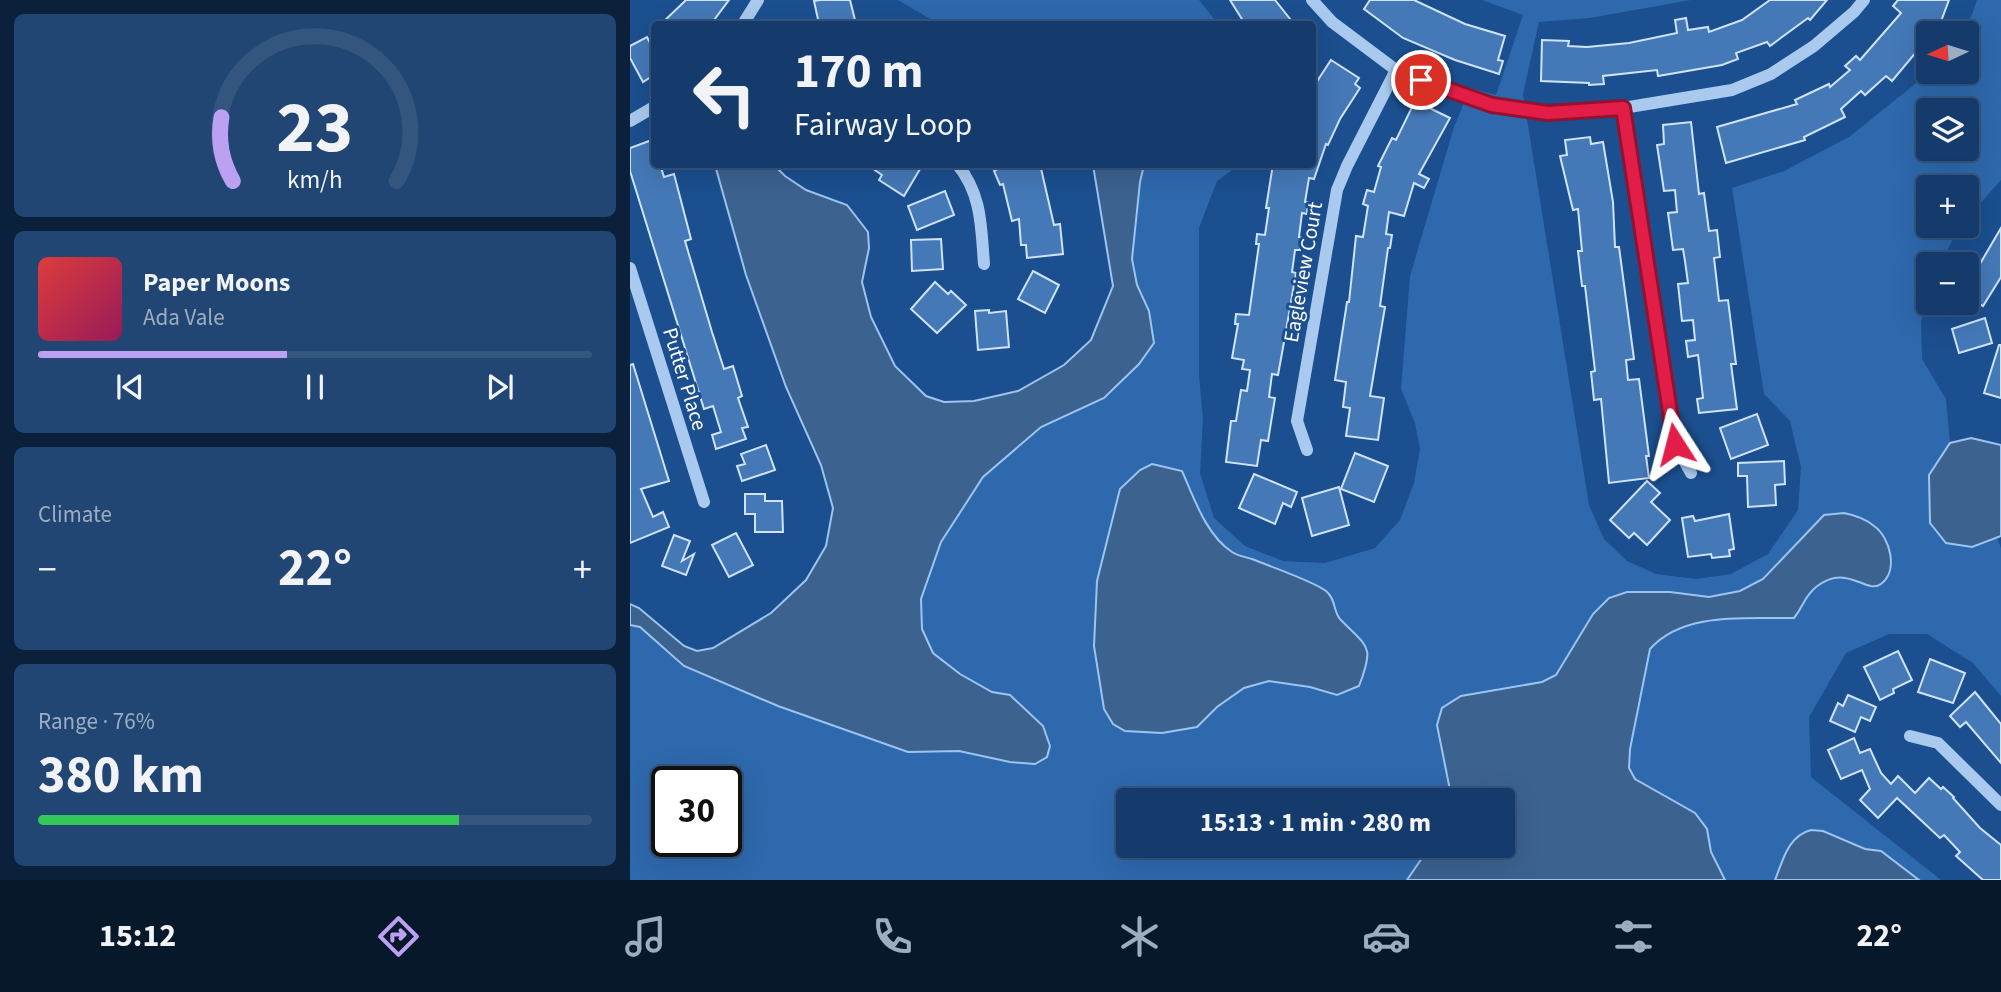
<!DOCTYPE html>
<meta charset="utf-8">
<style>
:root{--surface:#143b6b;--page:#214673;--text:#f1f3f6;--muted:#9dadc1;--line:#33557e;--accent:#bca0f2}
body{margin:0;font-family:"Source Sans 3",sans-serif;background:var(--page);color:var(--text);height:100vh;display:flex;flex-direction:column;font-size:26px;white-space:nowrap}
*{box-sizing:border-box;margin:0}
p{font-size:23px;color:var(--muted)}
.icon{flex:none;width:38px;height:38px;fill:none;stroke:currentColor;stroke-width:2;stroke-linecap:round;stroke-linejoin:round}
.map{position:relative;flex:1;overflow:hidden}
.drawer{display:flex;flex-direction:column;gap:14px;padding:14px;background:#0b203b;width:630px}
.drawer>*{flex:none}
.hud{position:absolute;left:21px;top:21px;width:665px;height:147px;border-radius:7px;box-shadow:0 7px 28px #0002,0 0 0 2px var(--line);background:#143b6b;color:var(--text);overflow:hidden}
.needle{width:46px;rotate:266deg}
.controls{position:absolute;left:1286px;top:21px;display:grid;gap:14px}
.controls a{display:grid;place-items:center;width:63px;height:63px;border-radius:7px;background:var(--surface);box-shadow:0 7px 28px #0002,0 0 0 2px var(--line);font-size:35px}
.speed{position:absolute;left:21px;top:766px;display:flex;gap:14px;font-size:35px;font-weight:700;text-align:center}
.speed>*{display:grid;place-content:center;width:91px;height:91px;border-radius:50%;background:var(--surface);box-shadow:0 7px 28px #0002,0 0 0 2px var(--line);line-height:1}
.speed .limit{border:4px solid #111;border-radius:10px;background:#fff;color:#111}
.pin{position:absolute;display:grid;place-items:center;width:60px;height:60px;color:#fff;margin:-30px;border:4px solid #fff;border-radius:50%;box-shadow:0 2px 7px #0007}
.me{position:absolute;width:77px;margin:-38px;rotate:351deg;stroke-linejoin:round;filter:drop-shadow(0 0 5px #0008)}
.turn{display:flex;align-items:center;gap:24px;height:147px;padding:0 28px;font-size:32px}
.turn .icon{width:91px;height:91px;stroke-width:2.5}
.turn b{display:block;font-size:49px;line-height:60px}
.big{font-size:52px;font-weight:700;line-height:1.1}
.drawer .card{flex:1;display:flex;flex-direction:column;justify-content:center;gap:10px;min-width:0;padding:0 24px;border-radius:10px;background:var(--page)}
.drawer .dial{align-items:center;gap:0}
.dial svg{height:182px;overflow:visible;fill:none;stroke:var(--line);stroke-width:7;stroke-linecap:round;text-anchor:middle}
.dial text{fill:var(--text);stroke:none}
.song{display:flex;align-items:center;gap:21px}
.cover{width:84px;height:84px;border-radius:10px;background:linear-gradient(135deg,hsl(0 70% 55%),hsl(330 70% 35%))}
.played{height:7px;border-radius:4px;background:linear-gradient(90deg,var(--accent) 45%,var(--line) 45%)}
.keys{display:flex;justify-content:space-around;direction:ltr}
.heat{display:flex;justify-content:space-between;align-items:center;font-size:38px;direction:ltr}
.charge{height:10px;border-radius:5px;background:linear-gradient(90deg,#34c759 76%,var(--line) 0)}
.trip{position:absolute;left:486px;top:788px;width:399px;height:70px;border-radius:7px;background:var(--surface);box-shadow:0 7px 28px #0002,0 0 0 2px var(--line);font-weight:700;line-height:70px;text-align:center}
.menu{display:flex;height:112px;justify-content:space-around;align-items:center;background:#08182b;color:var(--muted)}
.menu .icon{width:49px;height:49px}
.menu .active{color:var(--accent)}
.menu b{font-size:32px;color:var(--text)}
main{display:flex;flex:1;min-height:0}
.map>svg:first-child{display:block}
</style>
<main>
<section class="drawer">
<div class="card dial"><svg viewBox="0 0 100 80">
<path d="M14 69A42 42 0 1 1 86 69"/>
<path d="M14 69A42 42 0 0 1 9 41" stroke="#bca0f2"/>
<text x="50" y="56" font-size="32" font-weight="700">23</text>
<text x="50" y="72" font-size="11">km/h</text>
</svg></div>
<div class="card">
<div class="song"><i class="cover"></i><div><b>Paper Moons</b><p>Ada Vale</p></div></div>
<div class="played"></div>
<div class="keys"><svg class="icon" aria-label="previous" viewBox="0 0 24 24"><path d="M18 5L8 12l10 7zM5 5v14"/></svg><svg class="icon" aria-label="pause" viewBox="0 0 24 24"><path d="M8 5v14M16 5v14"/></svg><svg class="icon" aria-label="next" viewBox="0 0 24 24"><path d="M6 5l10 7-10 7zM19 5v14"/></svg></div>
</div>
<div class="card"><p>Climate</p>
<div class="heat"><a>−</a><b class="big">22°</b><a>+</a></div>
</div>
<div class="card"><p>Range · 76%</p><b class="big">380 km</b><div class="charge"></div></div>
</section>
<div class="map">
<svg width="1371" height="880" viewBox="0 0 1371 880">
<rect width="100%" height="100%" fill="#1b4f8f"/>
<g fill="#2e69ad" fill-rule="evenodd">
<path d="M268,0H569L588,24H309Z"/>
<path d="M852,0H1061L960,18L909,22L893,94L959,505L974,539L997,561L1026,574L1066,579L1101,574L1138,554L1168,510L1171,467L1160,421L1134,394L1102,188L1154,171L1219,137L1300,72H1337V33H1329L1341,17L1347,0H1371V180L1337,218V187H1298V226H1330L1310,264H1298V293L1291,321L1292,359L1316,399L1320,443L1299,475L1342,547L1367,538L1371,548V696L1343,663L1297,634H1259L1216,653L1179,717L1181,777L1311,880H0V604L9,608L54,646L67,651L83,648L141,613L176,580L196,546L203,508L191,465L156,387L116,275L85,165H144L155,176L176,190L217,205L238,232L239,248L232,282L241,317L265,366L296,396L314,402L344,401L388,391L434,365L461,340L483,286L462,165H609L587,181L569,228V375L573,420L570,473L584,518L615,546L653,561L695,563L745,548L770,520L784,483L790,449L785,423L771,389L780,276L824,127L840,88L866,95L893,15ZM1298,110H1337V149H1298ZM37,782H96V842H37ZM499,800H873V845H499Z"/>
</g>
<g fill="#3c6290" stroke="#9cc4f0" stroke-width="2">
<path d="M85,165H144L155,176L176,190L217,205L238,232L239,248L232,282L241,317L265,366L296,396L314,402L344,401L388,391L434,365L461,340L483,286L463,165H514L510,182L502,259L507,285L519,311L524,343L509,364L474,398L411,427L353,477L311,542L291,599L292,629L303,653L330,674L362,692L380,695L413,726L420,746L417,757L405,764L380,762L329,751L278,752L148,706L54,666L10,627L0,625V604L9,608L54,646L67,651L83,648L141,613L176,580L196,546L203,508L191,465L156,387L116,275Z"/>
<path d="M1341,438L1371,445V536L1342,547L1316,543L1300,523L1299,475L1320,443Z"/>
<path d="M522,464L552,471C564,498 576,535 602,552C608,556 616,557 622,559C639,566 683,581 696,591C706,599 703,611 710,619C738,648 745,645 729,686L707,695L680,687L639,681L614,688L587,707L567,727L532,733L495,731L483,724L474,709L464,646L467,581L490,489L510,470Z"/>
<path d="M1214,513C1224,515 1236,519 1244,526C1260,537 1269,571 1251,584C1236,595 1217,562 1186,587C1173,598 1174,606 1164,618C1118,619 1053,611 1020,649L1000,749L999,768L1005,779L1065,813L1077,829L1081,852L1095,880H777L801,845H873V800H820V790L807,725L812,708L831,696L912,682L926,675L963,614L979,598L997,592H1040L1079,597L1110,591L1133,579L1194,515Z"/>
<path d="M1181,830L1193,831L1235,849L1251,851L1289,880H1145C1153,860 1158,836 1181,830Z"/>
</g>
<g fill="#4478b7" stroke="#cfe3fa" stroke-width="2">
<path d="M56,0H99L81,24H31Z"/>
<path d="M190,0H220L226,24H189L184,1Z"/>
<path d="M600,0H645L664,24H615Z"/>
<path d="M740,0H784L835,24L875,36L868,60L873,61L869,74L825,60L773,38L734,9Z"/>
<path d="M1140,0H1197L1180,20L1178,18L1140,46L1137,42L1106,53L1108,59L1092,65L1028,76L1027,70L973,76L974,84L959,85V83L911,81L912,40L939,41L938,46L957,47L999,43L1047,33L1045,20L1056,18L1058,30L1078,27L1079,32L1112,20Z"/>
<path d="M1268,0H1319L1310,24L1302,33H1298V38L1262,81L1256,76L1235,95L1231,91L1211,109L1215,117L1174,137L1175,140L1096,163L1087,127L1167,104L1165,100L1199,84L1200,87L1220,70L1215,66L1226,56L1230,60L1271,13L1263,6Z"/>
<path d="M17,37L24,51V75L13,82L0,58V46Z"/>
<path d="M701,60L729,78L725,84L730,88L710,119L698,145L696,144L684,179L679,178L675,202H678L677,214L672,213L669,237L672,238L670,250H665L662,272L666,273L656,331L648,375L642,374L639,397L645,398L638,441L631,440L627,466L596,462L601,421H606L611,390L617,391L620,370L612,369L614,360L602,358L608,324H605L606,314L619,315L629,244H626L627,234L635,235L639,208H636L643,164H682V89Z"/>
<path d="M785,101L820,118L789,174L799,179L794,188L784,183L774,216L759,212L756,234L762,235L760,248H758L750,306L755,307L740,396L754,398L748,440L716,436L720,408L713,407L716,382L705,380L717,302H719L726,236L733,237L738,206L733,204L737,190L744,192L751,167L748,166L762,138L766,140Z"/>
<path d="M1061,122L1069,194L1074,193L1079,231L1087,230L1090,257L1084,258L1089,301L1098,300L1106,364H1101L1107,409L1069,413L1067,399L1073,398L1068,355L1058,357L1056,341L1065,340L1063,320L1052,321L1048,284L1058,283L1055,261L1053,249L1043,250L1038,213L1047,212L1045,190L1034,191L1027,145L1034,144L1033,125Z"/>
<path d="M960,137L961,144L973,142L983,202L985,247H989L1004,359L996,360L998,380L1009,379L1019,456H1016L1019,478L979,483L971,399L964,400L961,372L965,371L955,286H952L948,251H952L948,209L943,210L930,156L937,155L935,140Z"/>
<path d="M22,140L24,164H30L34,177L44,174L61,239L55,241L82,332L94,369L103,366L112,396L108,398L118,427L112,428L116,439L86,449L82,435L91,432L83,406L74,409L0,171V148Z"/>
<path d="M236,164H293L274,196L249,180L252,175Z"/>
<path d="M366,164H410L424,225L430,224L433,254L397,258L396,245H391L389,219L382,221L373,184L370,185L364,171L368,169Z"/>
<path d="M315,191L324,215L287,230L278,206Z"/>
<path d="M1371,228V277L1353,306L1337,296V264H1329L1336,252L1351,262Z"/>
<path d="M311,239L313,269L282,271L281,240Z"/>
<path d="M403,271L429,285L415,313L388,299Z"/>
<path d="M305,282L318,294L321,291L336,305L307,333L281,309Z"/>
<path d="M359,310V313L376,311L379,347L348,350L345,311Z"/>
<path d="M1355,318L1362,343L1329,353L1322,329Z"/>
<path d="M1369,345H1371V398L1354,393Z"/>
<path d="M3,364L39,481L11,489L23,517L33,512L39,527L0,543V365Z"/>
<path d="M1127,414L1138,445L1101,459L1090,428Z"/>
<path d="M136,445L145,470L112,481L107,466L115,464L111,454Z"/>
<path d="M725,453L758,466L744,502L711,489Z"/>
<path d="M1154,461L1155,484L1145,485L1146,505L1118,507L1117,476H1108V463Z"/>
<path d="M624,474L667,492L661,507L653,503L645,524L609,508Z"/>
<path d="M1017,481L1030,493L1021,502L1040,520L1017,545L1004,533L999,538L980,520Z"/>
<path d="M709,487L719,525L682,536L672,498Z"/>
<path d="M115,494H135V501H152L153,532H125V514H115Z"/>
<path d="M1099,514L1104,549L1099,550L1100,556L1082,558L1081,554L1058,557L1052,518L1063,516L1065,521Z"/>
<path d="M106,533L123,565L99,577L82,545Z"/>
<path d="M44,535L60,541L52,561L64,554L56,575L32,566Z"/>
<path d="M1268,651L1282,680L1263,689L1264,693L1250,700L1234,667Z"/>
<path d="M1300,659L1335,673L1323,703L1288,692Z"/>
<path d="M1345,692L1371,724V763L1336,722L1330,727L1320,716Z"/>
<path d="M1218,695L1246,707L1240,721L1231,717L1225,732L1200,721L1208,703L1213,706Z"/>
<path d="M1224,738L1230,753L1240,749L1251,773L1261,784L1268,776L1285,793L1299,778L1311,789L1313,787L1324,797L1323,798L1350,828L1371,845V880H1353L1326,856L1330,852L1314,835L1310,838L1267,798L1248,818L1230,800L1240,789L1232,770L1211,779L1198,750Z"/>
</g>
<g fill="none" stroke-linecap="round" stroke-linejoin="round">
<g stroke="#a9c9ee" stroke-width="12">
<path d="M682,0L702,22L766,70L862,105L918,113L993,108L1102,90L1141,74L1184,46L1224,12L1234,0"/>
<path d="M113,24L128,0"/>
<path d="M993,108L1045,444L1061,473"/>
<path d="M0,121L24,107"/>
<path d="M327,164C352,194 351,227 354,264"/>
<path d="M0,268L74,502"/>
<path d="M677,450L667,421L707,190L717,166L766,70"/>
<path d="M1280,736L1308,743L1371,805"/>
</g>
</g>
<g fill="none" stroke-linecap="round" stroke-linejoin="round">
<defs>
<path id="route" d="M791,80L862,105L918,113L993,108L1045,444"/>
</defs>
<use href="#route" stroke="#92132f" stroke-width="18"/>
<use href="#route" stroke="#e11d48" stroke-width="12"/>
</g>
<g text-anchor="middle" dominant-baseline="central" stroke-width="6" stroke-linejoin="round" paint-order="stroke">
<g font-size="21" fill="#fff" stroke="#1b4f8f">
<text transform="translate(673 272) rotate(-80)">Eagleview Court</text>
<text transform="translate(55 379) rotate(73)">Putter Place</text>
</g>
</g>
</svg>
<div class="controls">
<a><svg class="needle" viewBox="-14 -14 28 28"><path d="M0-13l5 13h-10z" fill="#e53935"/><path d="M0 13l5-13h-10z" fill="#9dadc1"/></svg></a>
<a><svg class="icon" aria-label="layers" viewBox="0 0 24 24"><path d="M12 4l9 5-9 5-9-5zM3 14l9 5 9-5"/></svg></a>
<a>+</a>
<a>−</a>
</div>
<div class="speed"><div class="limit">30</div></div>
<div class="pin" style="left:791px;top:80px;background:#d93025"><svg class="icon" aria-label="arrive" viewBox="0 0 24 24"><path d="M6 21V4h12l-3 4 3 4H6"/></svg></div>
<svg class="me" style="left:1045px;top:444px" viewBox="-20 -20 40 40"><path d="M0-17L14 15 0 8-14 15z" fill="#e11d48" stroke="#fff" stroke-width="4"/></svg>
<div class="trip">15:13 · 1 min · 280 m</div>
<div class="hud">
<div class="turn"><svg class="icon" aria-label="left" viewBox="0 0 24 24"><path d="M17 20v-9H6M10 6l-5 5 5 5"/></svg><div><b>170 m</b>Fairway Loop</div></div>
</div>
</div>
</main>
<nav class="menu">
<b>15:12</b>
<svg class="icon active" aria-label="directions" viewBox="0 0 24 24"><path d="M12 3l9 9-9 9-9-9zM9 14v-3h6M13 9l2 2-2 2"/></svg>
<svg class="icon" aria-label="music" viewBox="0 0 24 24"><path d="M9 18V5l10-2v13"/><circle cx="6" cy="18" r="3"/><circle cx="16" cy="16" r="3"/></svg>
<svg class="icon" aria-label="phone" viewBox="0 0 24 24"><path d="M5 4h4l2 5-3 2q2 4 5 5l2-3 5 2v4C11 20 4 13 5 4z"/></svg>
<svg class="icon" aria-label="climate" viewBox="0 0 24 24"><path d="M12 3v18M4 7l16 10M4 17L20 7"/></svg>
<svg class="icon" aria-label="car" viewBox="0 0 24 24"><path d="M5 17H2v-5l4-1 3-4h7l3 4 3 1v5h-3M9 17h6M6 11h13"/><circle cx="7" cy="17" r="2"/><circle cx="17" cy="17" r="2"/></svg>
<svg class="icon" aria-label="filters" viewBox="0 0 24 24"><path d="M4 7h16M4 17h16"/><circle cx="9" cy="7" r="2"/><circle cx="15" cy="17" r="2"/></svg>
<b>22°</b>
</nav>
